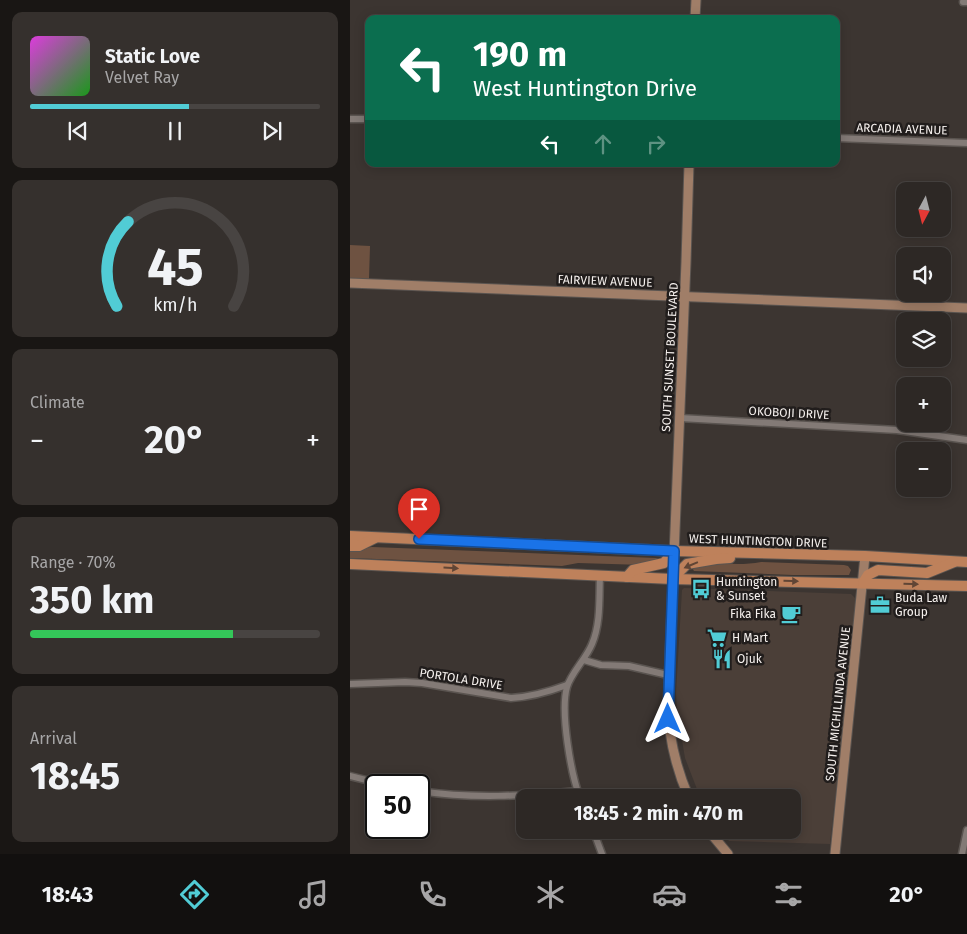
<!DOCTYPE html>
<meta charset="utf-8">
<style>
:root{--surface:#2d2825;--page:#35302d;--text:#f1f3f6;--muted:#a7a6a7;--line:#484442;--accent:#51ccd5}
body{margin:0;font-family:"Fira Sans",sans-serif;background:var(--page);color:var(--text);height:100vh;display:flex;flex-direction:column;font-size:19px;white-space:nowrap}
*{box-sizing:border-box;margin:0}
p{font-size:16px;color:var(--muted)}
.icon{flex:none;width:28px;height:28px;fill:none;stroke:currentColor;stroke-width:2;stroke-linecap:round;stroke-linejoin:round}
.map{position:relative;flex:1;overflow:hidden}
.side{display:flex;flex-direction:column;gap:12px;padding:12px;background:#191614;width:350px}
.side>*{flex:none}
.banner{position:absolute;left:15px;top:15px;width:475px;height:152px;border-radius:10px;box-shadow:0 2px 12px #0003,0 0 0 1px var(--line);background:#0b6e4f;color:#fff;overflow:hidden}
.needle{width:32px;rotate:187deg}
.tools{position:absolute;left:546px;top:182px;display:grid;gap:10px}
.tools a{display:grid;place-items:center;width:55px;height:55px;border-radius:10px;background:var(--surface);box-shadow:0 2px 12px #0003,0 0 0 1px var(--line);font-size:25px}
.speed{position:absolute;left:15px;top:774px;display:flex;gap:10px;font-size:25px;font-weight:700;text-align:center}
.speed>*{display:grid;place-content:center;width:65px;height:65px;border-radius:50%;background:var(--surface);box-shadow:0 2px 12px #0003,0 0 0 1px var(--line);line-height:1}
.speed .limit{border:2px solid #111;border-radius:8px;background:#fff;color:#111}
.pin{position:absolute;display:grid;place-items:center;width:42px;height:42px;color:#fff;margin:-51px -21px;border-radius:50% 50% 50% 0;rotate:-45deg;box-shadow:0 0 5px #0007}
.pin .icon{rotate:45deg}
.me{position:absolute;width:55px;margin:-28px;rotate:0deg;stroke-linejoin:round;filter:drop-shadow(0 0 4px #0008)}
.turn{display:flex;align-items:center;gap:18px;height:105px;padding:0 25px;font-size:22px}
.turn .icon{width:65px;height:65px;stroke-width:2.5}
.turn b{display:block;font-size:35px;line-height:42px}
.lanes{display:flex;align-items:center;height:48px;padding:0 25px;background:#0003;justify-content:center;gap:25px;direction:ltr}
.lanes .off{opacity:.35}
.big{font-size:38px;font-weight:700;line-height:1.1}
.side .tile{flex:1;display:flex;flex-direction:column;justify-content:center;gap:8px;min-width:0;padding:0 18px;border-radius:10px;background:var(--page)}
.side .dial{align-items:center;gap:0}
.dial svg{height:130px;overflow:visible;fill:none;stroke:var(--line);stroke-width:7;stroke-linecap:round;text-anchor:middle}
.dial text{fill:var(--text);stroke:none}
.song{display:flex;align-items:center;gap:15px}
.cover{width:60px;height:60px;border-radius:8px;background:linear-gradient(135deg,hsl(300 70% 55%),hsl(120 70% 35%))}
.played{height:5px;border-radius:2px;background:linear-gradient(90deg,var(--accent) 55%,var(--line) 55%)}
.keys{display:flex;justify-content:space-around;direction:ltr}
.heat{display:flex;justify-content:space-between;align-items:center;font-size:28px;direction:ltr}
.charge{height:8px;border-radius:4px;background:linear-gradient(90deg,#34c759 70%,var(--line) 0)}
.trip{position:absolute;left:166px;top:789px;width:285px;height:50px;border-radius:10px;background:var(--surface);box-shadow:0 2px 12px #0003,0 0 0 1px var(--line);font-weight:700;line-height:50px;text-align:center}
.tabs{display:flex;height:80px;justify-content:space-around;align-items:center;background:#12100f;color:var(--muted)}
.tabs .icon{width:35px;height:35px}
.tabs .current{color:var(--accent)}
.tabs b{font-size:22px;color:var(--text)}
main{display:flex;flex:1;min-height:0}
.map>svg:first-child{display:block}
</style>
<main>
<section class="side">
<div class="tile">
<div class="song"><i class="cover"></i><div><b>Static Love</b><p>Velvet Ray</p></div></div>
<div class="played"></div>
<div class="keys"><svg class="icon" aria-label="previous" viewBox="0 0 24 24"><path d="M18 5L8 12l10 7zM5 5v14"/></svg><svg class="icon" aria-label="pause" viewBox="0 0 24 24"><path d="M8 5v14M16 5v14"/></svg><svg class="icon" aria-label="next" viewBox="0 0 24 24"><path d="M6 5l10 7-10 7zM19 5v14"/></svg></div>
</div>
<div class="tile dial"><svg viewBox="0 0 100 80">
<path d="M14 69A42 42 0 1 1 86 69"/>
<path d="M14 69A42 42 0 0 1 21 17" stroke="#51ccd5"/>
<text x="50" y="56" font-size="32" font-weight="700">45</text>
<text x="50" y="72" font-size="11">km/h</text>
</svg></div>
<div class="tile"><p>Climate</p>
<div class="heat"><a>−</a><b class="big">20°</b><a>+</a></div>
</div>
<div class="tile"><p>Range · 70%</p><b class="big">350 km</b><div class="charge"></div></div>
<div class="tile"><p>Arrival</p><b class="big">18:45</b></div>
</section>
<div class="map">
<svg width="617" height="854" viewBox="0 0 617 854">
<rect width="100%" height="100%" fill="#3c3531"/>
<path fill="#4b3f38" d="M334,588L501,594L505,598V618L480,844L379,841L371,830H442V798L350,797L335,758L327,711L326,693L332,590Z"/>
<g fill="#6e5241">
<path d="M0,245L20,246L19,279L0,278Z"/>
<path d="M22,547L306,558L310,560L294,565L228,563L212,566L0,558V549Z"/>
<path d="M411,562L494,565L498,566L501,570L499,575H443L344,571L342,568C364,560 388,567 411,562Z"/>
</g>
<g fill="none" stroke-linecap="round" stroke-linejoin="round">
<defs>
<g id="street">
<path d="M613,2H617"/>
<path d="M0,119H19"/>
<path d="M486,138L617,143"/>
<path d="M330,418L547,430L617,440"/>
<path d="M234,660L251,665L279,666L318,675"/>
<path d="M0,684L55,682L72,683L161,698C181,697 198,692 217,685"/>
<path d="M0,776L36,785"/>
<path d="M69,791C122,799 174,796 228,791"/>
<path d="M230,798C221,774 210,712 217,687C221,673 236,659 242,644C251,623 249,598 250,575"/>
<path d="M243,830L252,854"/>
<path d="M612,854L617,830"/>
</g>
<g id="secondary">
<path d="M345,19L346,0"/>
<path d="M0,283L617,308"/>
<path d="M339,798C325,766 318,735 318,701L336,262L339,164"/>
<path d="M358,830L378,854"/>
<path d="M485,854L515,556"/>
</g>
<g id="primary">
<path d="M0,536L324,551L515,556L617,562"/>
<path d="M0,546H9L25,538"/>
<path d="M0,564L322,579L617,586"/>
<path d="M277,577L283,570L314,563L324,551"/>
<path d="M322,579L337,564L366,559L380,558"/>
<path d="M513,583L518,575L528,570L577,573L604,562"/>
</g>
</defs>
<use href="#street" stroke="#5a5450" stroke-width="9"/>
<use href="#secondary" stroke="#5a5450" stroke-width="11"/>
<use href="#primary" stroke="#5a5450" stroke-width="12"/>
<use href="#street" stroke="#837a76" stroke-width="6"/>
<use href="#secondary" stroke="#a07e68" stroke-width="9"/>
<use href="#primary" stroke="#be815b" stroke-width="10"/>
</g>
<defs><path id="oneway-solid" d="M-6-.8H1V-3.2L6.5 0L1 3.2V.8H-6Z" transform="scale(1.25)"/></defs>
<g fill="#604535">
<use href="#oneway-solid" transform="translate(341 565) rotate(157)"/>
<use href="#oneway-solid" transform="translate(101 568) rotate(3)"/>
<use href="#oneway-solid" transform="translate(441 581) rotate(1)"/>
<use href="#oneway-solid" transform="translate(561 584) rotate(2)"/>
</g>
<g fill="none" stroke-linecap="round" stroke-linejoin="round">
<defs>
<path id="route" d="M69,539L324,551L318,719"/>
</defs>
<use href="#route" stroke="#114b97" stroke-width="12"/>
<use href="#route" stroke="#1a73e8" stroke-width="9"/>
</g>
<defs>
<symbol id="bus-bare" viewBox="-9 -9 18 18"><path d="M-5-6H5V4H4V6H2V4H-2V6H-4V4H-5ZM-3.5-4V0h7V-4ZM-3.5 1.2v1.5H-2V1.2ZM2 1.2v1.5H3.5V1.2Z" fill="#51ccd5" stroke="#211d1c" stroke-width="2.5" paint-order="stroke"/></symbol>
<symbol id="office-bare" viewBox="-9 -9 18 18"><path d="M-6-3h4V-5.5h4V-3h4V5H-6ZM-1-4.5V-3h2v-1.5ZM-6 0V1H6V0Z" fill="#51ccd5" stroke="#211d1c" stroke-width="2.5" paint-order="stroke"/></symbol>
<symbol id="cafe-bare" viewBox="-9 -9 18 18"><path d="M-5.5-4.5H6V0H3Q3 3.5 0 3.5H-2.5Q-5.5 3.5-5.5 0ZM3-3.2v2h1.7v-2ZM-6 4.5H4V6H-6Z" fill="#51ccd5" stroke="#211d1c" stroke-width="2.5" paint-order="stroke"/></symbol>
<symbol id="supermarket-bare" viewBox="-9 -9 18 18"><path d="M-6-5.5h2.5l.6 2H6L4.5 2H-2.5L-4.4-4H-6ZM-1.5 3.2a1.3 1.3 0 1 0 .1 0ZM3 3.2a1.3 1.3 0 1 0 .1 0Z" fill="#51ccd5" stroke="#211d1c" stroke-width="2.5" paint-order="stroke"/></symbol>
<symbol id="restaurant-bare" viewBox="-9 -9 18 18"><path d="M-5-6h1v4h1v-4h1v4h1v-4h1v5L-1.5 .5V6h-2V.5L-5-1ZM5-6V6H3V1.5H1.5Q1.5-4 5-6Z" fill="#51ccd5" stroke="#211d1c" stroke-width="2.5" paint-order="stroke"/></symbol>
</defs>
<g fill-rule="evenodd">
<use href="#bus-bare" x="337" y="575" width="28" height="28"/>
<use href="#office-bare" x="516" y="591" width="28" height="28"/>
<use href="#cafe-bare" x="427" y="600" width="28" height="28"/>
<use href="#supermarket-bare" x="353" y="624" width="28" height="28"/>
<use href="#restaurant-bare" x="358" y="645" width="28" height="28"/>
</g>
<g text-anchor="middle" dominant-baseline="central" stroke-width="5" stroke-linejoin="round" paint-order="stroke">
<g font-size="12" fill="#f6f1ee" stroke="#211d1c">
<text transform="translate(552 129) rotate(2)">ARCADIA AVENUE</text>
<text transform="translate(255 281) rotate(2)">FAIRVIEW AVENUE</text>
<text transform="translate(320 357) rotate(-87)">SOUTH SUNSET BOULEVARD</text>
<text transform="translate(439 413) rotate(3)">OKOBOJI DRIVE</text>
<text transform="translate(408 541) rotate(2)">WEST HUNTINGTON DRIVE</text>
<text transform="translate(111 679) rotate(9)">PORTOLA DRIVE</text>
<text transform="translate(488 704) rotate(-84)">SOUTH MICHILLINDA AVENUE</text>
</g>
<g font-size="12" fill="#f6f1ee" stroke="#211d1c" text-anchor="start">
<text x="366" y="582">Huntington<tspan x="366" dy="14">&amp; Sunset</tspan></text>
<text x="545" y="598">Buda Law<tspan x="545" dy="14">Group</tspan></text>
<text x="426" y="614" text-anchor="end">Fika Fika</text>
<text x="382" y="638">H Mart</text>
<text x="387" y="659">Ojuk</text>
</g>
</g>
</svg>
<div class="tools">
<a><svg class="needle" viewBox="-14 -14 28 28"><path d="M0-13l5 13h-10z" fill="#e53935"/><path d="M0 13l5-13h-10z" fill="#a7a6a7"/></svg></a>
<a><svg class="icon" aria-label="sound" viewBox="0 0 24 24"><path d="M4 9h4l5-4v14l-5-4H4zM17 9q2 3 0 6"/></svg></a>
<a><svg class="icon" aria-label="layers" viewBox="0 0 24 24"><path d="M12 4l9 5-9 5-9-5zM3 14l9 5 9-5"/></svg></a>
<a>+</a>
<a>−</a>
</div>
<div class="speed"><div class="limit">50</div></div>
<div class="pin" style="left:69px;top:539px;background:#d93025"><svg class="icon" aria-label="arrive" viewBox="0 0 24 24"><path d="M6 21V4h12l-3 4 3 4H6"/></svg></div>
<svg class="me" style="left:318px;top:719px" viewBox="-20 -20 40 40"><path d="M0-17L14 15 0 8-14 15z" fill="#1a73e8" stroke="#fff" stroke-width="4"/></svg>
<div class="trip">18:45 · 2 min · 470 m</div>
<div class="banner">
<div class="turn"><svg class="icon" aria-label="left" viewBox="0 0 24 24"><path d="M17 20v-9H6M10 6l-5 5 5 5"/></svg><div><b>190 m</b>West Huntington Drive</div></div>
<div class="lanes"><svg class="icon" aria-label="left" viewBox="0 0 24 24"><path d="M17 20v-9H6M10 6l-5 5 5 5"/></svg><svg class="icon off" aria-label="ahead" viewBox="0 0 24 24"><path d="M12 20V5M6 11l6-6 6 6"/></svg><svg class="icon off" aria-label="right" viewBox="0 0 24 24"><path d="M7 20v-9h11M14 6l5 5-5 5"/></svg></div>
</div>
</div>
</main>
<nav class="tabs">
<b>18:43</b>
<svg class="icon current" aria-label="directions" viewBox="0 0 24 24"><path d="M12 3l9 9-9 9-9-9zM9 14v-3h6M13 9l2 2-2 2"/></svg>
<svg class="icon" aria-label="music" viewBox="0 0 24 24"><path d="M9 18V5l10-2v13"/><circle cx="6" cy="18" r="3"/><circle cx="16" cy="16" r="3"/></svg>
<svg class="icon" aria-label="phone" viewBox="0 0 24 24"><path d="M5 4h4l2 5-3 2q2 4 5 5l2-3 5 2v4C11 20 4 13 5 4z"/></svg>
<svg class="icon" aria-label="climate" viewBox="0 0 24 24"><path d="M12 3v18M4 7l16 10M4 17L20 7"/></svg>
<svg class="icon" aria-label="car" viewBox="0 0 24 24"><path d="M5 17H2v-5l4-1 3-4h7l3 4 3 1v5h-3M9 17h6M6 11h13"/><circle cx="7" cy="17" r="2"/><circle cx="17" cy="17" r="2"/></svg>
<svg class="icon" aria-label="filters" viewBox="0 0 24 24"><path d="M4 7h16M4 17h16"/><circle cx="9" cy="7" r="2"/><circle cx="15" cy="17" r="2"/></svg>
<b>20°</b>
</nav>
